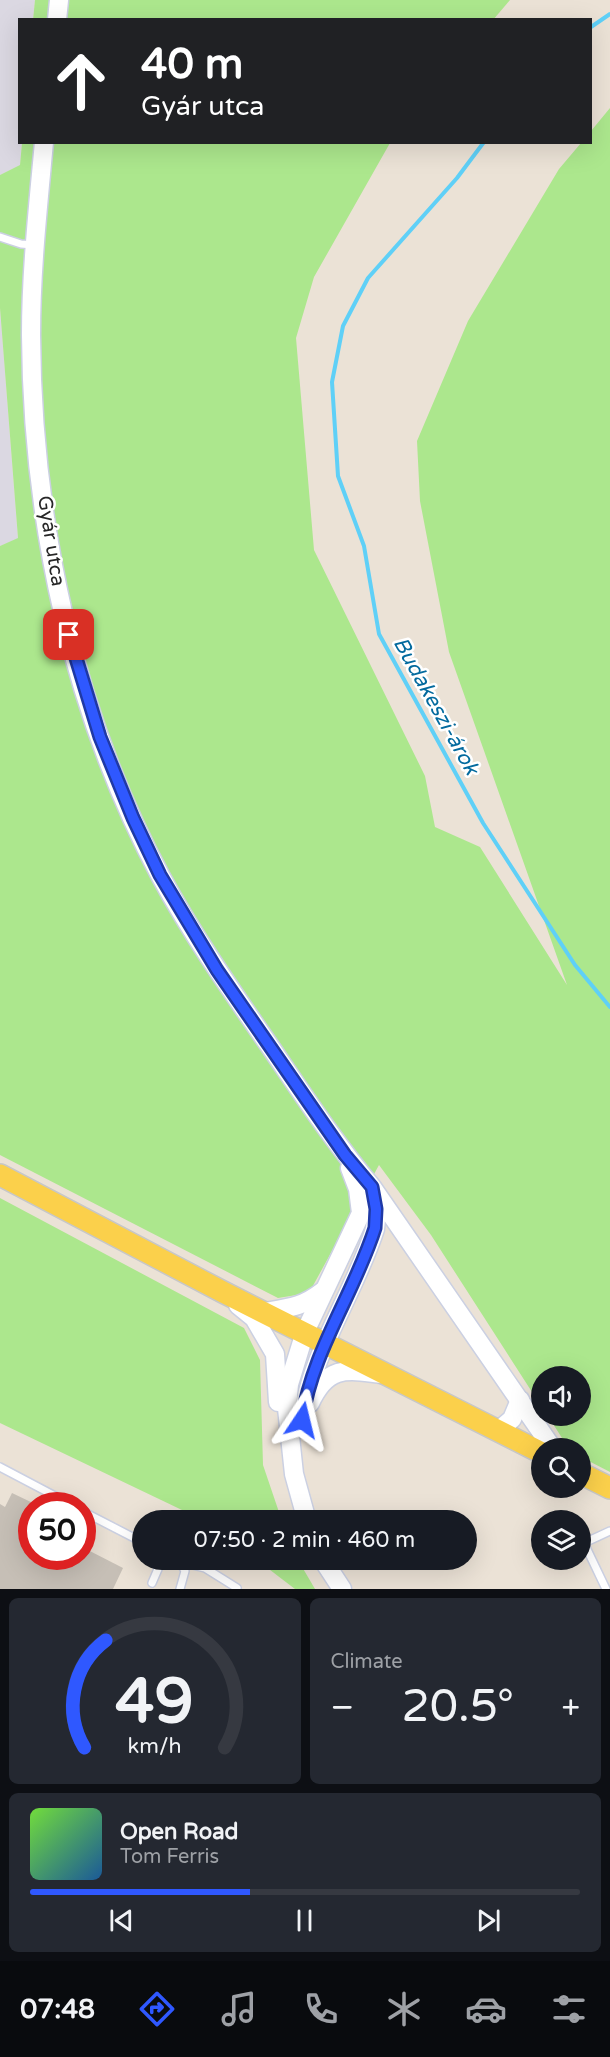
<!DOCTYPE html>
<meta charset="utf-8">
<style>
:root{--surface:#171b24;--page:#242831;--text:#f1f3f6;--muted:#9ea1a6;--line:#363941;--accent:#2f58ff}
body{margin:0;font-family:"Varela Round",sans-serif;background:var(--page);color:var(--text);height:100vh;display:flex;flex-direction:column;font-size:22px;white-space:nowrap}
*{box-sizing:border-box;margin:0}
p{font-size:20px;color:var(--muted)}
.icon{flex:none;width:33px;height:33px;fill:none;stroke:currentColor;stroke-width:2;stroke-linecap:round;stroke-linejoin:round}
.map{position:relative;height:1589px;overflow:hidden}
.sheet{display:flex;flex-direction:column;gap:9px;padding:9px;background:#0d0f14;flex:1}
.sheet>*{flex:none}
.guide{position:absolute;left:18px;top:18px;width:574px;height:126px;border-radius:0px;box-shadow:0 6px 24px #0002;background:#202124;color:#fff;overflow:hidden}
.fabs{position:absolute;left:531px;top:1366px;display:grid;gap:12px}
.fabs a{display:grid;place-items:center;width:60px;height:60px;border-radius:50%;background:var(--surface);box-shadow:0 6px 24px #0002;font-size:30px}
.speed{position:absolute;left:18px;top:1492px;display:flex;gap:12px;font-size:30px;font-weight:700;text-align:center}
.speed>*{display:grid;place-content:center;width:78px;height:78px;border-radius:50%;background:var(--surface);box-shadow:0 6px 24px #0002;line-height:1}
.speed .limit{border:9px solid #d22;background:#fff;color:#111}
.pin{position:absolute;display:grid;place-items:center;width:51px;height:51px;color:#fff;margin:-26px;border-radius:12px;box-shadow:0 3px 9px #0006}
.me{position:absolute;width:66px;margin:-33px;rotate:10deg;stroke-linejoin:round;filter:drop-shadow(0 0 4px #0008)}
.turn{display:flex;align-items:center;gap:21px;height:126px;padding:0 24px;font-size:27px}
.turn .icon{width:78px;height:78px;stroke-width:2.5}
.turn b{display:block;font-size:42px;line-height:51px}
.big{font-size:45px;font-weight:600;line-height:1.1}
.sheet .widget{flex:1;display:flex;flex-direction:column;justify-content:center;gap:9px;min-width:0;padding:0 21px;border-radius:9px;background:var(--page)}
.sheet .dial{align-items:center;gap:0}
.dial svg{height:156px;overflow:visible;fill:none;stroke:var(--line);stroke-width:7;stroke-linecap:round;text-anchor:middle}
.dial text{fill:var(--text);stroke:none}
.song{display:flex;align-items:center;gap:18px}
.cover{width:72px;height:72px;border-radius:9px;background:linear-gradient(135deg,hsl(100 70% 55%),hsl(210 70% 35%))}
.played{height:6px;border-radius:3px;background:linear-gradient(90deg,var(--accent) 40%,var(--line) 40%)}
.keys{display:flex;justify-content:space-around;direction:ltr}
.heat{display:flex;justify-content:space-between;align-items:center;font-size:33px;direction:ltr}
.sheet .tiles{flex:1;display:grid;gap:9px;grid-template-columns:1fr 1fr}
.widget:last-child{grid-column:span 2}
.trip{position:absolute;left:132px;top:1510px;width:345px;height:60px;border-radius:30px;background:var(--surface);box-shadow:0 6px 24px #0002;font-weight:600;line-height:60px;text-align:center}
.tabs{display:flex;height:96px;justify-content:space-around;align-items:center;background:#090b0e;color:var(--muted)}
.tabs .icon{width:42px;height:42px}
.tabs .current{color:var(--accent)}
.tabs b{font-size:27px;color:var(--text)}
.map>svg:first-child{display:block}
</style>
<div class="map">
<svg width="610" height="1589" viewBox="0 0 610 1589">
<rect width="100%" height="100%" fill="#ebe2d6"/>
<g fill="#dbd8e2">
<path d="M0,0H35L33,19L20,20V142L22,143L20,166L0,175Z"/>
<path d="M0,308L18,539L0,546Z"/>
</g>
<g fill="#ace78d">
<path d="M35,0H510L493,20H33Z"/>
<path d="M610,108V1472L581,1457L580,1449H569L548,1416H580V1377H542L541,1406L431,1235L379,1165L309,1293L278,1298L0,1155V546L18,538L0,308V175L20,165L22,143H390L314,277L296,338L314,550L425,776L435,827L480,847L567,985L449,652L420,501L417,441L468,321L559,169L581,143L591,142V131Z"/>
<path d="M0,1198L244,1328L260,1360L263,1465L282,1521H205L0,1423Z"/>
<path d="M257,1560H298L315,1589H295Z"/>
</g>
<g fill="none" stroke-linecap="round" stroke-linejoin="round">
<g stroke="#5fd0f7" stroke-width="4">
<path d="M591,27L610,14"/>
<path d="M484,142L457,178L368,278L343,326L332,382L338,476L364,546L379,634L483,823L575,965L610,1007"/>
</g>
</g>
<path fill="#c6bfb6" d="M12,1493L35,1504L32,1506L27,1519L32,1521V1557H82V1547L123,1568L113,1589H0V1504L5,1507Z"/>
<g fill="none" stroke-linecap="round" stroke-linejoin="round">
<defs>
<g id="lane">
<path d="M0,237L21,244L34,245"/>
<path d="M0,1467L74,1506"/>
<path d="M82,1511L142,1542"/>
<path d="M179,1561L185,1571L180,1589"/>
<path d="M180,1562L205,1568L237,1588"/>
<path d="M152,1583L158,1569V1560"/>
<path d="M606,1589L584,1543L610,1531"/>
</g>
<g id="secondary">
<path d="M57,20L59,0"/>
<path d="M44,142C38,207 31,271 31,335C32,521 73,713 161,877C193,936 231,990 269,1045C302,1093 334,1142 372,1187L553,1449"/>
<path d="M238,1305L254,1318L275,1354L278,1402"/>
<path d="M264,1312C289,1308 303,1307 323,1291"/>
<path d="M310,1403C327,1366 345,1369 381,1374"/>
<path d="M302,1420C312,1351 354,1294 375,1229L377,1209L373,1192"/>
<path d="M499,1430L512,1419L520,1400"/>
<path d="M307,1521L294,1474L287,1408L289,1384L305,1332L361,1213L358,1189L350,1168"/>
<path d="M323,1560L342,1589"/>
</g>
<g id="primary">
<path d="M0,1175L223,1292L542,1453"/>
<path d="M580,1473L610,1488"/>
</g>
</defs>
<use href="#lane" stroke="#cbd0e2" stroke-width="10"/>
<use href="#secondary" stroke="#cbd0e2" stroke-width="21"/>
<use href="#primary" stroke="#c7c7c7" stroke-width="24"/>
<use href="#lane" stroke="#fff" stroke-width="7"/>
<use href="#secondary" stroke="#fff" stroke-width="18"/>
<use href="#primary" stroke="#fbd04b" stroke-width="21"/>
</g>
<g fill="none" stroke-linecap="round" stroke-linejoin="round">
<defs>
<path id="route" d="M69,635L100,737L133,818L160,875L217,970L345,1155L372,1187L376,1209L375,1228C354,1294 312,1351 302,1420"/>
</defs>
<use href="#route" stroke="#1f39a6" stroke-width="15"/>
<use href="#route" stroke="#2f58ff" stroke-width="10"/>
</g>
<g text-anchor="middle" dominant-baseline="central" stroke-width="5" stroke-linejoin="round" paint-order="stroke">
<g font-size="20" fill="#272727" stroke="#fff">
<text transform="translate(51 541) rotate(81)">Gyár utca</text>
</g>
<g font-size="21" font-style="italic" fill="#036a9e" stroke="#fff">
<text transform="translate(436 706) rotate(61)">Budakeszi-árok</text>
</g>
</g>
</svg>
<div class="fabs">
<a><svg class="icon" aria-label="sound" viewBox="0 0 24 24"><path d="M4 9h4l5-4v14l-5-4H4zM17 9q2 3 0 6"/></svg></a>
<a><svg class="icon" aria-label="search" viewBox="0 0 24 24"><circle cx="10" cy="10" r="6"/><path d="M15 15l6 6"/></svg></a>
<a><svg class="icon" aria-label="layers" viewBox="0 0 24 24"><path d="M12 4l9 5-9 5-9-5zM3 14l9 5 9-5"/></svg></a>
</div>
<div class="speed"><div class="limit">50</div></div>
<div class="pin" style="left:69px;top:635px;background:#d93025"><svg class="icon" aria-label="arrive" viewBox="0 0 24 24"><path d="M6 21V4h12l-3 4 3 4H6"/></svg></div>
<svg class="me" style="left:302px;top:1420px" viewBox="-20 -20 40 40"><path d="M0-17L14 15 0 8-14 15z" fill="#2f58ff" stroke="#fff" stroke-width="4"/></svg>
<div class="trip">07:50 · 2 min · 460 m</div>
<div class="guide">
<div class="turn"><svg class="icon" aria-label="ahead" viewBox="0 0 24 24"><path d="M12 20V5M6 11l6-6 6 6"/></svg><div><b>40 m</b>Gyár utca</div></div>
</div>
</div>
<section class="sheet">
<div class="tiles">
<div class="widget dial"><svg viewBox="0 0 100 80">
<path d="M14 69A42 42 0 1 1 86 69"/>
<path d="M14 69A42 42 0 0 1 25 14" stroke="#2f58ff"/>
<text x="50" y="56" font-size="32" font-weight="700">49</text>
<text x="50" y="72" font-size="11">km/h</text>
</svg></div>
<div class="widget"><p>Climate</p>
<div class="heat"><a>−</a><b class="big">20.5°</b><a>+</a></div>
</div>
<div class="widget">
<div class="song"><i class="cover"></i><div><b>Open Road</b><p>Tom Ferris</p></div></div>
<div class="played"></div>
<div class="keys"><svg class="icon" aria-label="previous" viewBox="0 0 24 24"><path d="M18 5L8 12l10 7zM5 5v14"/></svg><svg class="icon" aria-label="pause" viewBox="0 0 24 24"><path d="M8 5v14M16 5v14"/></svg><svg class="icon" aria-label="next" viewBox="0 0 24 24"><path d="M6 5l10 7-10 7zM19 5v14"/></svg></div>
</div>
</div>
</section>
<nav class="tabs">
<b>07:48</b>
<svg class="icon current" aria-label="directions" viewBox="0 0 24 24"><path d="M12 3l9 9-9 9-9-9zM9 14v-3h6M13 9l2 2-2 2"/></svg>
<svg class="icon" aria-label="music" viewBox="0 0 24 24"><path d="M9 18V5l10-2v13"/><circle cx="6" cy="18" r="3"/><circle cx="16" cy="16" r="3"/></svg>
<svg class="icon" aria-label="phone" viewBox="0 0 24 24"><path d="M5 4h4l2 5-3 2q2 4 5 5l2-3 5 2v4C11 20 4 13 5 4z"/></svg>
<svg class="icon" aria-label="climate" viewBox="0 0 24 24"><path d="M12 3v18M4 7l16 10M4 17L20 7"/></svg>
<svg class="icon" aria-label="car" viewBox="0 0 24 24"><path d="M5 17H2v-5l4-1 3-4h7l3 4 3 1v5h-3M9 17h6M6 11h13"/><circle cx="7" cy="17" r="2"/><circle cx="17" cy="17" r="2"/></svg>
<svg class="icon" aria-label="filters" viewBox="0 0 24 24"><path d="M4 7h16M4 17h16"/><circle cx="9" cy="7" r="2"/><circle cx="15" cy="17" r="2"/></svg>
</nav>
